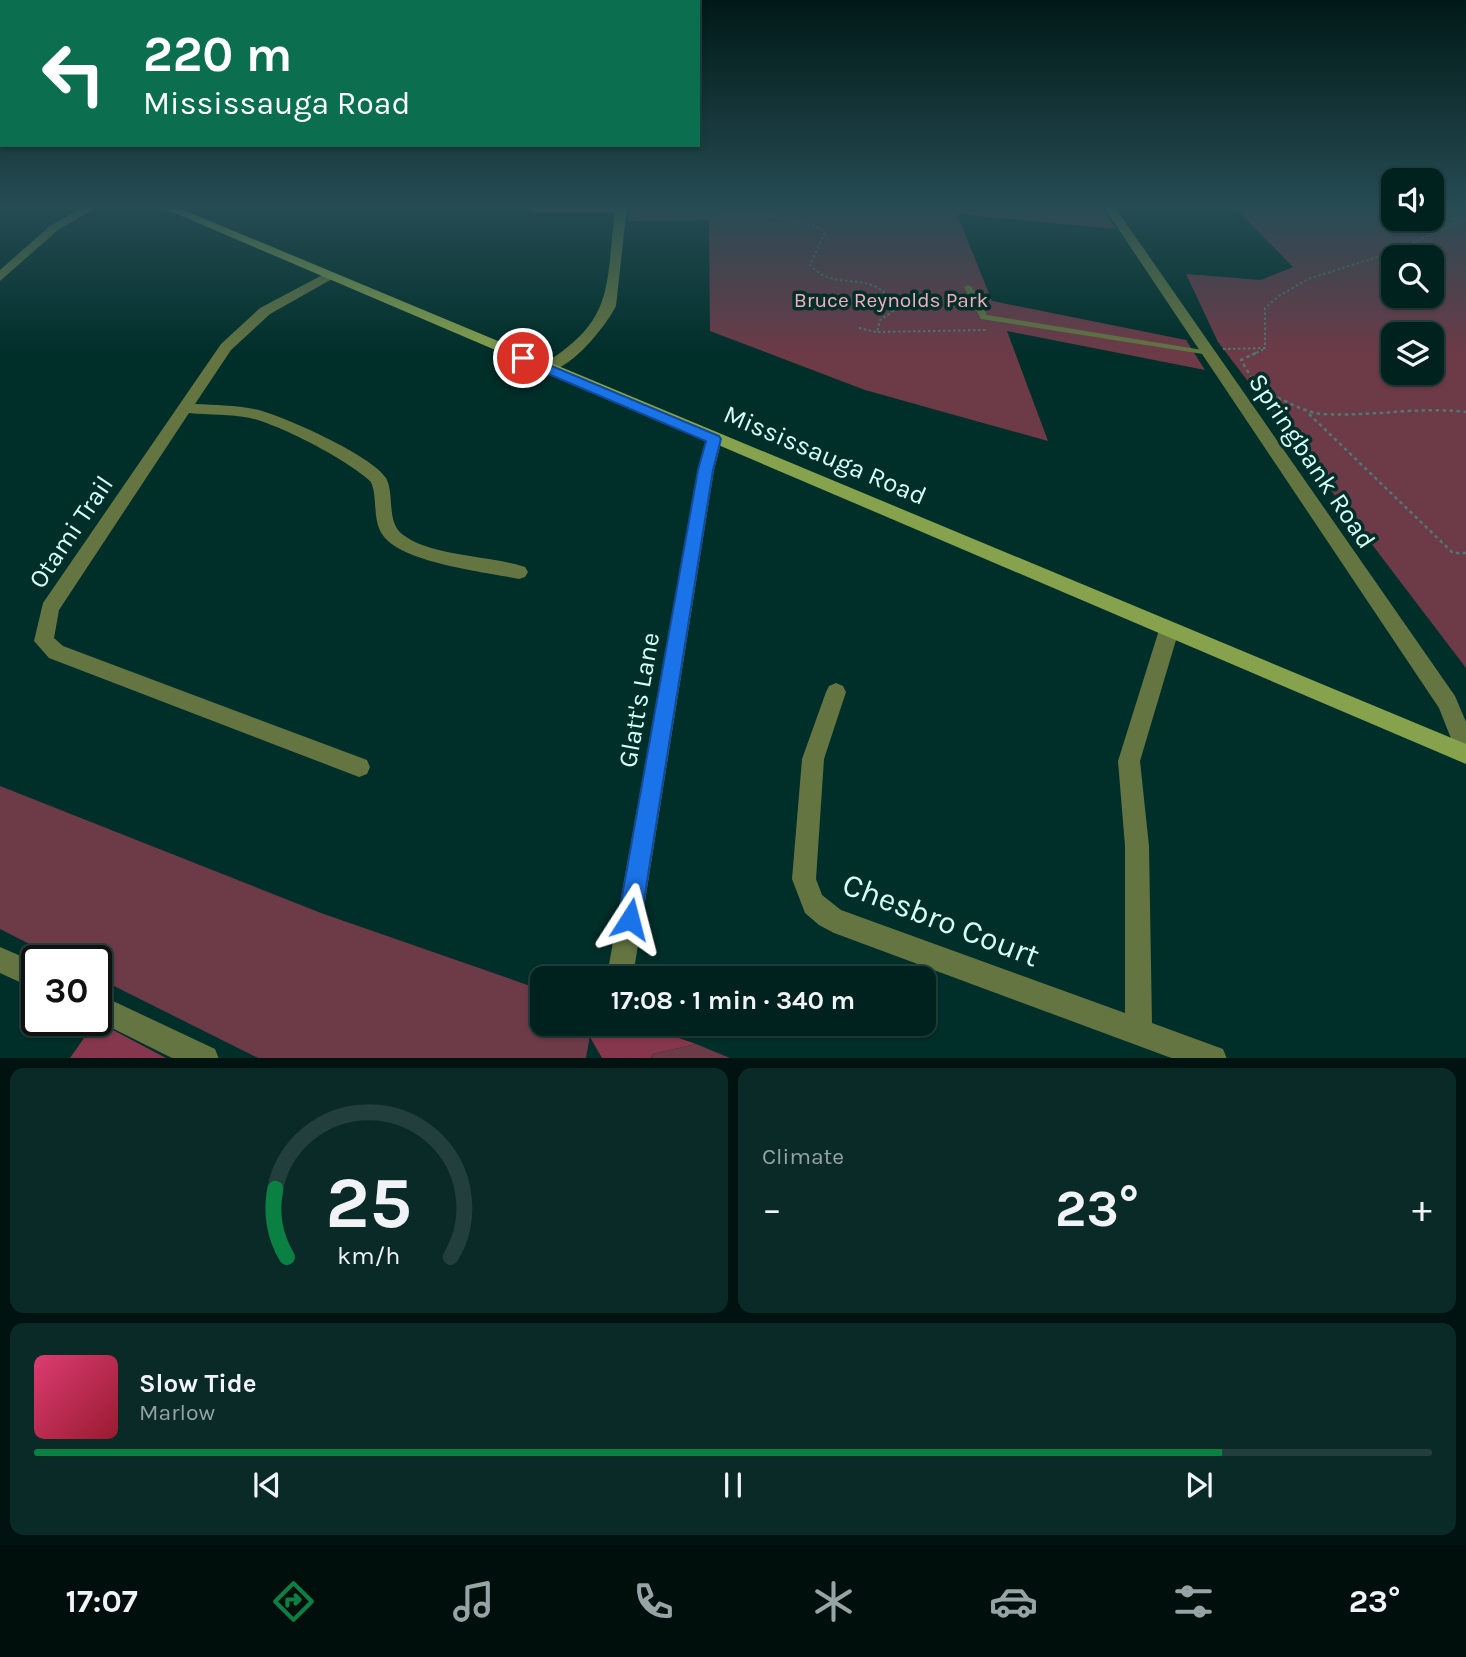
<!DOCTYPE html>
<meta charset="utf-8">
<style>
:root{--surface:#00221f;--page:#0a2a28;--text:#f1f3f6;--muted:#95a4a4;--line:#223f3d;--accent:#0b8043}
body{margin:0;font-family:Karla,sans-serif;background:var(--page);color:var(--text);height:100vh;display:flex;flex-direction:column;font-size:26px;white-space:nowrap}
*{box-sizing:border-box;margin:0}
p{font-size:23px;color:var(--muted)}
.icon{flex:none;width:38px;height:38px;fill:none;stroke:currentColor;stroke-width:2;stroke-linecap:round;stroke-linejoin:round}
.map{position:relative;height:1058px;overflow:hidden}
.drawer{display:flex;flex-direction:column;gap:10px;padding:10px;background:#001311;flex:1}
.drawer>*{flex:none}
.banner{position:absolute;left:0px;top:0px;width:700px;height:147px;box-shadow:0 2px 5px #0004,0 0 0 2px var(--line);background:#0b6e4f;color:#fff;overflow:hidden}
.fabs{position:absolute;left:1381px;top:168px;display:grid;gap:14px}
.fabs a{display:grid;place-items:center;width:63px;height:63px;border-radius:14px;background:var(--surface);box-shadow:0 2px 5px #0004,0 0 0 2px var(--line);font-size:35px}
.speed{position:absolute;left:21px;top:945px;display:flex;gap:14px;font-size:35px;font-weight:700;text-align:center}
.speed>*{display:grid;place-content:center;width:91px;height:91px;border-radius:50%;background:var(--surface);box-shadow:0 2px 5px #0004,0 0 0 2px var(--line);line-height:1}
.speed .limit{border:4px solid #111;border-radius:10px;background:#fff;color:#111}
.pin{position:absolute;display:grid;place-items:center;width:60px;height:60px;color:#fff;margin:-30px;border:4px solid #fff;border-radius:50%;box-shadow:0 2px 7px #0007}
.me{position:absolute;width:77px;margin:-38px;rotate:9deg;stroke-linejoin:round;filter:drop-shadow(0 0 5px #0008)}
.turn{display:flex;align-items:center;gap:24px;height:147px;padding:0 28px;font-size:32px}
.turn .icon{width:91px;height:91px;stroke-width:2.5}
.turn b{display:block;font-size:49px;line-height:60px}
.big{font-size:52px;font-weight:700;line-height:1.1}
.drawer .widget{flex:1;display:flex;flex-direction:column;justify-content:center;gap:10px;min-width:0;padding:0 24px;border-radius:14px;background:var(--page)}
.drawer .dial{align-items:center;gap:0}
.dial svg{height:182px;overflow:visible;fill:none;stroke:var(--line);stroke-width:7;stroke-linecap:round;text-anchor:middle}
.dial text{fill:var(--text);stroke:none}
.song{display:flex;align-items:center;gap:21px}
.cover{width:84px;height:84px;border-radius:10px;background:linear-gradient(135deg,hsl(340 70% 55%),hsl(350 70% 35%))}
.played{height:7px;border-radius:4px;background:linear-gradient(90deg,var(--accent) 85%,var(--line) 85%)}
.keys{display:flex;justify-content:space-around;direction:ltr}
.heat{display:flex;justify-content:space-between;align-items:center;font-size:38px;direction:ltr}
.drawer .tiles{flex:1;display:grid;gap:10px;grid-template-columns:1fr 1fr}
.widget:last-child{grid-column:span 2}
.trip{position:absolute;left:530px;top:966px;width:406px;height:70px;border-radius:14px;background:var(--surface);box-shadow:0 2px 5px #0004,0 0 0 2px var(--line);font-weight:700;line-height:70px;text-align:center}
.tab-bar{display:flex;height:112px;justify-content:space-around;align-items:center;background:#000e0c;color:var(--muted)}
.tab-bar .icon{width:49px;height:49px}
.tab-bar .on{color:var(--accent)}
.tab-bar b{font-size:32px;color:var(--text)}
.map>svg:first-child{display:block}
</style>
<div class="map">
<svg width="1466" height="1059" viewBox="0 0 1466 1059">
<rect width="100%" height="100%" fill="#002e29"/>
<g fill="#6d3a47" fill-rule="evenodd">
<path d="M631,206H1101L1116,229L957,214L992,301L1186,340L1205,370L1007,331L1048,441L865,390L710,331L709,220L628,221Z"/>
<path d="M1233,206H1393V219H1432V206H1466V668L1218,342L1186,274L1261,280L1293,267ZM1432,257V296H1393V257ZM1432,334V373H1393V334Z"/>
<path d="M0,786L321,913L542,990V1024H592L586,1058H258L96,977V961H63L0,929Z"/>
<path d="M696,1044L730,1058L651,1059L653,1054Z"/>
</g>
<g fill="#86364d">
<path d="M96,1021L166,1058H70Z"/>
<path d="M592,1024H639L696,1044L653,1054L651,1058H602L590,1037Z"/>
</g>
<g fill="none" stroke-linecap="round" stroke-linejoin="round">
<g stroke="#4d7973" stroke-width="2" stroke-dasharray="2.5 2.5" stroke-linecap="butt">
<path d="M700,206L718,213L763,214L818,227L825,232L810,265C839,296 870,264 898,308L915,309"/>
<path d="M634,208L672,206"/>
<path d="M1432,210L1458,221"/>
<path d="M898,308L880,320L877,332L986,330"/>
<path d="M859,328L876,332"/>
<path d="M1223,349L1265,348V308L1279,296L1308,279L1387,254L1466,219"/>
<path d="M1252,355L1264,349"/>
</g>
<g stroke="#4d7973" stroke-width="2.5" stroke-dasharray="3.5 3.5" stroke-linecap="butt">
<path d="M1256,353L1241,360L1259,390"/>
<path d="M1251,390C1277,392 1297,412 1323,414C1371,417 1418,406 1466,412"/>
<path d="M1309,414L1453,553H1466"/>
</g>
<path fill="#647542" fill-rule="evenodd" d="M968,285L972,287L987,315L1209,351L1213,353L1209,355L981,319L964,287Z"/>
<g fill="#647542" fill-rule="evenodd">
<path d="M85,206H99L58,230L0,281V270L50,226Z"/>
<path d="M627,206L616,306C606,326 567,376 542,371L540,368L542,365C615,320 605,290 615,212H535L529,209L532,206Z"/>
<path d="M1103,206H1114L1455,696L1466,722V759L1458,756L1439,708Z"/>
<path d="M328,272L332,273V279L270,314L231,350L195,404C215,405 235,405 254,409C280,414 373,456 386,478C395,495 386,521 402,534C431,557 490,555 525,567L528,572L525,577L519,579C486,572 400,563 382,534C372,518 378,499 371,482C350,461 279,424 250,418C230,414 209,415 189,413L59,610L54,638L63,646L367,760L370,767L367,774L359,777L49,658L34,641L43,603L221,344L260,308Z"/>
<path d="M714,434L722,439L714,470L634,970L631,978H611L608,970L698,470L706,439Z"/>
<path d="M1169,622L1176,624L1179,630L1140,761L1149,846L1152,1023L1223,1049L1227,1059H1174L834,933L819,925L805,913L792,879L802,759L826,692L829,686L836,683L843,686L846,692L824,759L816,879L822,895L841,910L1125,1013V846L1118,761L1159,630L1162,624Z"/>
<path d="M0,947L37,963V990L0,973Z"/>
<path d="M96,993L215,1049L219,1059H174L96,1020Z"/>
</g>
<path fill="#86a24d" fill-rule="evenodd" d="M158,206H174L1466,744V764Z"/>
</g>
<linearGradient id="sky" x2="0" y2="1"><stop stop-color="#001917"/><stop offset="0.58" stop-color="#264c54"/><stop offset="1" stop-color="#264c54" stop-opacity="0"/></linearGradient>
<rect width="1466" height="355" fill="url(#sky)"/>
<path fill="#1a73e8" stroke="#114b97" stroke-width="2" d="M523,354L719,436L721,439L713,470L641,919L638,927L630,931L622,927L618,919L698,470L706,441L518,361V355Z"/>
<g text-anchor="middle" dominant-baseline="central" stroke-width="7" stroke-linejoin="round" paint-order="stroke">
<g font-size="21" fill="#f5aebe" stroke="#002e29">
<text x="891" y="300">Bruce Reynolds Park</text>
</g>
<g font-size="26" fill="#d7fef7" stroke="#002e29">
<text transform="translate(825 455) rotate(23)">Mississauga Road</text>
<text transform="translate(1312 461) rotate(56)">Springbank Road</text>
<text transform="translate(71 532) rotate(-56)">Otami Trail</text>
<text transform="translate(639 700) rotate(-80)">Glatt's Lane</text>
</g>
<g font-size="32" fill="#d7fef7" stroke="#002e29">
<text transform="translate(941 920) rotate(21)">Chesbro Court</text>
</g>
</g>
</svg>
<div class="fabs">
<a><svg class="icon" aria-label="sound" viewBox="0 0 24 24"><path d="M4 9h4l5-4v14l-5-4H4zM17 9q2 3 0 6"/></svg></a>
<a><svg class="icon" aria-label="search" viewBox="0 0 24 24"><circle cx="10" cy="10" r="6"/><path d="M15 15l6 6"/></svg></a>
<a><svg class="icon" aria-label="layers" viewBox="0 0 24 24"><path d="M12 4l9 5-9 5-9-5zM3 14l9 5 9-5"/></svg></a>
</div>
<div class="speed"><div class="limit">30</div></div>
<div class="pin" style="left:523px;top:358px;background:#d93025"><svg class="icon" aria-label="arrive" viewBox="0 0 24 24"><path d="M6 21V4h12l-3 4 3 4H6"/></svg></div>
<svg class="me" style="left:630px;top:919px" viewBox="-20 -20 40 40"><path d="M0-17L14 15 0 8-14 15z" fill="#1a73e8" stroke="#fff" stroke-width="4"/></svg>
<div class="trip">17:08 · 1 min · 340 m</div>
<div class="banner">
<div class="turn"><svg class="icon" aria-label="left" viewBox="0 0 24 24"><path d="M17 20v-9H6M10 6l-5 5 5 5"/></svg><div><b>220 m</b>Mississauga Road</div></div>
</div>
</div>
<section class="drawer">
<div class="tiles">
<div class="widget dial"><svg viewBox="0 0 100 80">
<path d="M14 69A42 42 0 1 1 86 69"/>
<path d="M14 69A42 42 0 0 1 9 39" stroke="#0b8043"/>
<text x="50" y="56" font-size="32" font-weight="700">25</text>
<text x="50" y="72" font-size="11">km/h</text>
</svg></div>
<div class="widget"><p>Climate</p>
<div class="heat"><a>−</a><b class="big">23°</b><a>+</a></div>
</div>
<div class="widget">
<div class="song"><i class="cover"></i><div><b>Slow Tide</b><p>Marlow</p></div></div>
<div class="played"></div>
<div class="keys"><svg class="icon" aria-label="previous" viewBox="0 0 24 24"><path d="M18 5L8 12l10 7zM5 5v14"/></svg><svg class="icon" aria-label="pause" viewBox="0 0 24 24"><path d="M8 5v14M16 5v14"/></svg><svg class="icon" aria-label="next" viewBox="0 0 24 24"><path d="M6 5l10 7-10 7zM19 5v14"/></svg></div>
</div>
</div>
</section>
<nav class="tab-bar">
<b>17:07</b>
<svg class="icon on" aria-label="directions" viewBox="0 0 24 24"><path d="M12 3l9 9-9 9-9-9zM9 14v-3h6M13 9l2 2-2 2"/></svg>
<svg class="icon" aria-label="music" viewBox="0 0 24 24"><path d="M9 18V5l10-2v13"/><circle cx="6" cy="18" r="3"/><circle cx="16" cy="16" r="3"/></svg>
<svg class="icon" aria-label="phone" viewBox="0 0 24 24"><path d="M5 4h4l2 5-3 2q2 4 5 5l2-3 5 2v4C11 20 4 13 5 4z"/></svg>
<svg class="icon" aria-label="climate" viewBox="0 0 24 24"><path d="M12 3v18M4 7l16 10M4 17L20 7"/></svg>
<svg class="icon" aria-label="car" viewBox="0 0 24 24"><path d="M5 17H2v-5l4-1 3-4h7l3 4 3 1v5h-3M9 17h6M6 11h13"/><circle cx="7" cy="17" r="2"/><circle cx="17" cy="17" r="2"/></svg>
<svg class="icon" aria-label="filters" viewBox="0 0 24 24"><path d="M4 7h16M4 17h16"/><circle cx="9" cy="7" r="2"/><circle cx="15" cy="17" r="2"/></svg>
<b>23°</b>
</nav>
